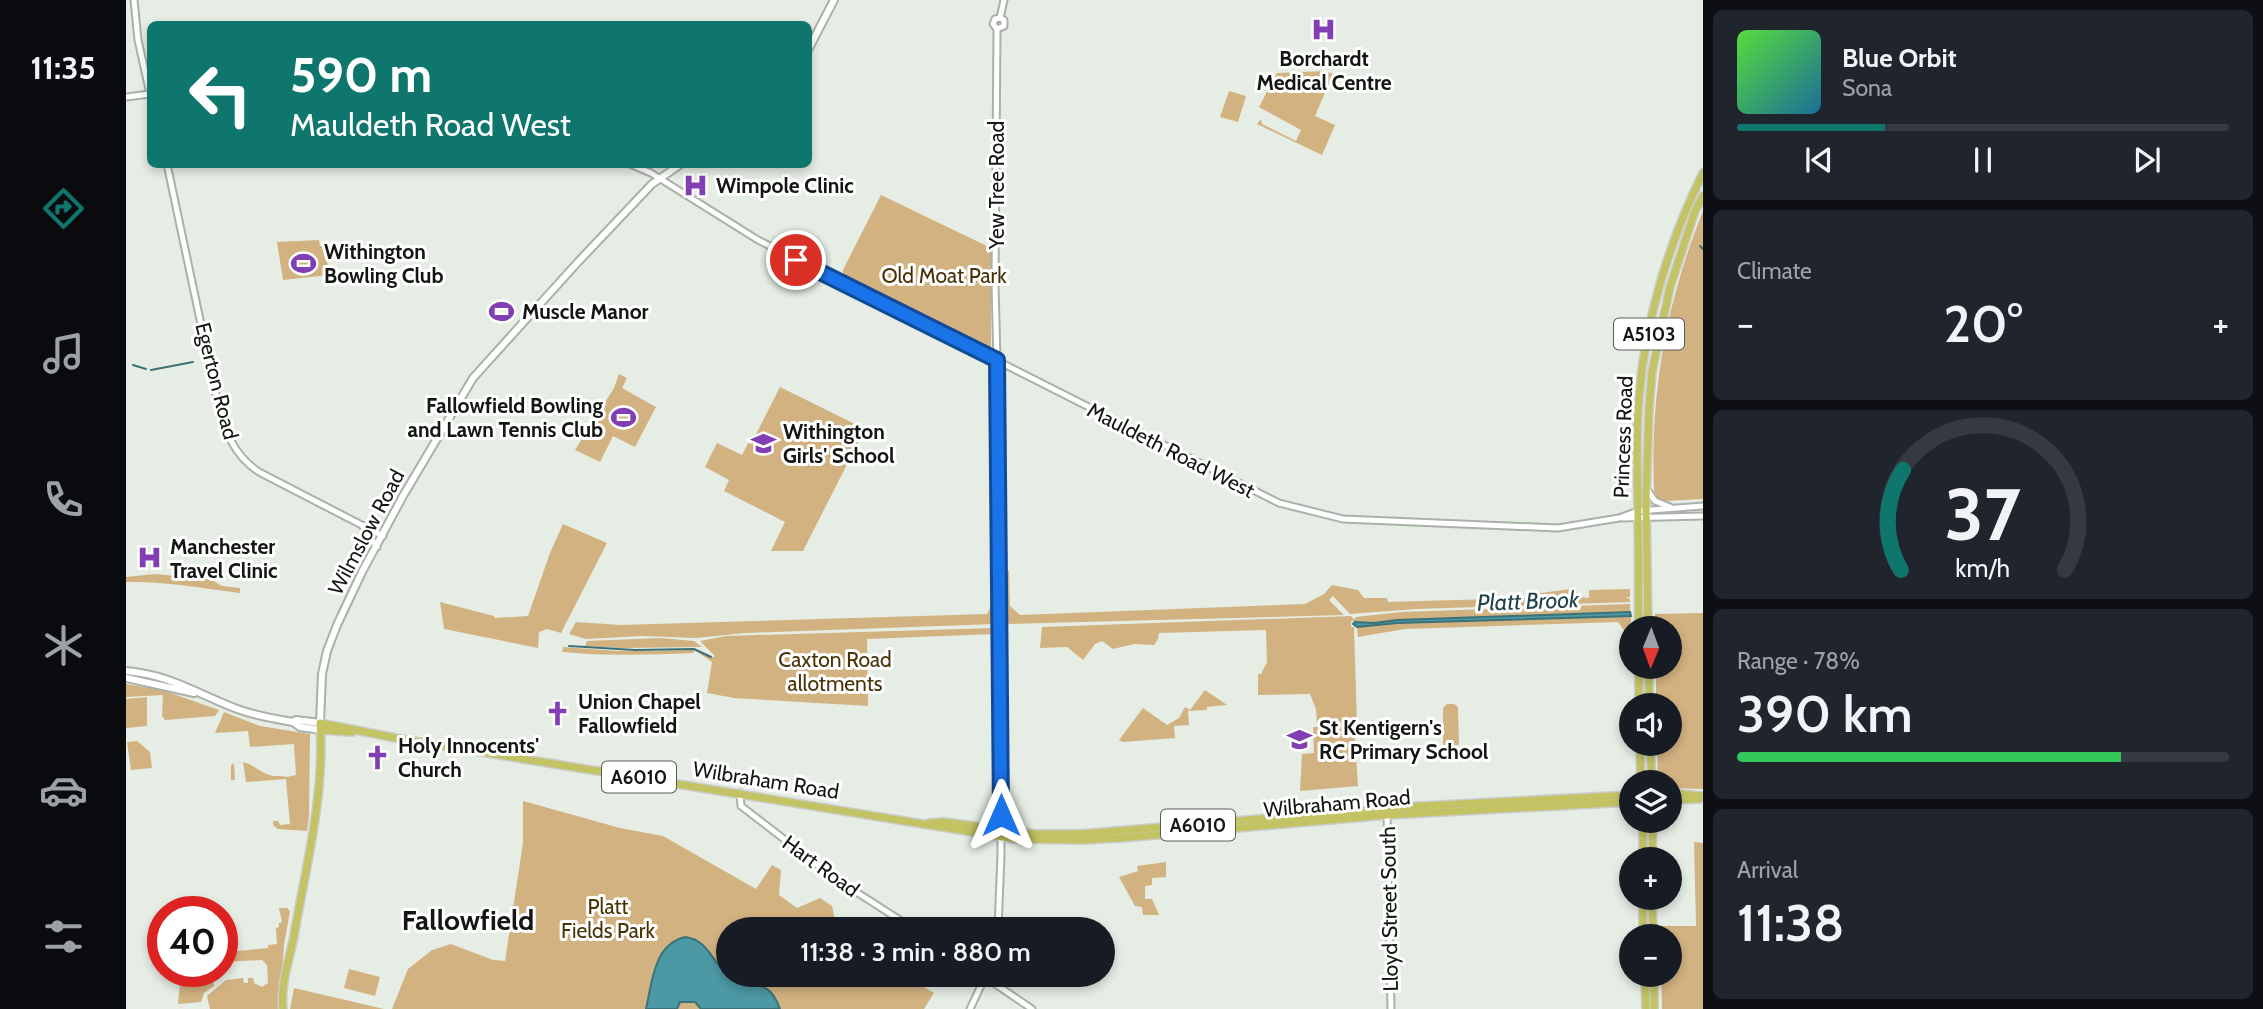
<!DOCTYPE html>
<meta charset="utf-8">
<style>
:root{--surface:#171b24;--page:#20242c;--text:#f1f3f6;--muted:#9ea1a6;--line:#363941;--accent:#0f766e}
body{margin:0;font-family:Cabin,sans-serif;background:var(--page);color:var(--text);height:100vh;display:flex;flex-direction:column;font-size:26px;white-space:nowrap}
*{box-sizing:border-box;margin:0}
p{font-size:23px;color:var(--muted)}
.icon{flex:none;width:38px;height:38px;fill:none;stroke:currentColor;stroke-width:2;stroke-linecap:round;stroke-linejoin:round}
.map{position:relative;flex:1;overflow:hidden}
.sheet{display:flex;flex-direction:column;gap:10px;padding:10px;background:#0d0f14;width:560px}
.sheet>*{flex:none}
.top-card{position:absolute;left:21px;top:21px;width:665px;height:147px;border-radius:10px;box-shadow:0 4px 10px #0003;background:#0f766e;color:#fff;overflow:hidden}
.needle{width:46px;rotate:181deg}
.controls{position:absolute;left:1493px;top:616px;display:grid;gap:14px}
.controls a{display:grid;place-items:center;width:63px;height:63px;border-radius:50%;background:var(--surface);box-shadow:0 4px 10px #0003;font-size:35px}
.speed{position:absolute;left:21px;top:896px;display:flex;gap:14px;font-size:35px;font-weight:700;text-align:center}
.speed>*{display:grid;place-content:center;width:91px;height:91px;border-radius:50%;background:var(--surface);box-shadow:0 4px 10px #0003;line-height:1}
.speed .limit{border:10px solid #d22;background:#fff;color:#111}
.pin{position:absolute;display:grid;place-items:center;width:60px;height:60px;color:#fff;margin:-30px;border:4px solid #fff;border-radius:50%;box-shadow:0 2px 7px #0007}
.me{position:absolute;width:77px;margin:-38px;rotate:0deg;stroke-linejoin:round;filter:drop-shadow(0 0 5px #0008)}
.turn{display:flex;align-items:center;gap:24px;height:147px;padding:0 28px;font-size:32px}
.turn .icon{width:91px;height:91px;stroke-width:2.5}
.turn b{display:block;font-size:49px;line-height:60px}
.big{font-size:52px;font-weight:600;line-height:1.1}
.sheet .card{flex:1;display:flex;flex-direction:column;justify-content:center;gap:10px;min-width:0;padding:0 24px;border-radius:10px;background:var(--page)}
.sheet .dial{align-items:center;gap:0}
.dial svg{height:182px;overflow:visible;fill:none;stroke:var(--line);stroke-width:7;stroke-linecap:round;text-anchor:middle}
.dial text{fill:var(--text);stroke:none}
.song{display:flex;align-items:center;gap:21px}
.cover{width:84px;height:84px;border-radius:10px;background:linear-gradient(135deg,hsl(110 70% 55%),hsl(200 70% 35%))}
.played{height:7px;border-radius:4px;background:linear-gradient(90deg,var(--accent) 30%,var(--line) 30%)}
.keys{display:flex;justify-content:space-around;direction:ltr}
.heat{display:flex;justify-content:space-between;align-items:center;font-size:38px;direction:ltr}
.charge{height:10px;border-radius:5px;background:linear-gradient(90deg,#34c759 78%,var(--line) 0)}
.trip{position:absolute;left:590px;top:917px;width:399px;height:70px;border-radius:35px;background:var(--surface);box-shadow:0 4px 10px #0003;font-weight:600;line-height:70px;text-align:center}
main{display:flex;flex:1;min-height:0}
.tabs{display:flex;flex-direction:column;width:126px;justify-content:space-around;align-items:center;background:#090b0e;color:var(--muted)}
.tabs .icon{width:49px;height:49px}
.tabs .active{color:var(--accent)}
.tabs b{font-size:32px;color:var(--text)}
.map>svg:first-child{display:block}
</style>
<main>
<nav class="tabs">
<b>11:35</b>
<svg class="icon active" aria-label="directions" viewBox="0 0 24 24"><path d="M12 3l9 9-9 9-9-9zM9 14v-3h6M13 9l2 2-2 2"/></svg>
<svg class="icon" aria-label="music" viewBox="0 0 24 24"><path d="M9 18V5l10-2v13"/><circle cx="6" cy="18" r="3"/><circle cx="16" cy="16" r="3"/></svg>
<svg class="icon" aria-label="phone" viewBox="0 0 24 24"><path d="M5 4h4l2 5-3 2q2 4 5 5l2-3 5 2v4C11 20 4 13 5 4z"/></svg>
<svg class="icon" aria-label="climate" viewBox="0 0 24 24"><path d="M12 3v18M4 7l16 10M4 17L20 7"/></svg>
<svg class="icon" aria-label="car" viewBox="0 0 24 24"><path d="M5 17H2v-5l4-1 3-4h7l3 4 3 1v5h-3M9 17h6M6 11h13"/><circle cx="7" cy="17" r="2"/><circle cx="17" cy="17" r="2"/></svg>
<svg class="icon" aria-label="filters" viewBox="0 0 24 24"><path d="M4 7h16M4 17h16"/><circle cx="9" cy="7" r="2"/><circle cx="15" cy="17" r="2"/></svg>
</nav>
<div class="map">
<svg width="1577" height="1009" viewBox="0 0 1577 1009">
<rect width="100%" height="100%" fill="#e5ede4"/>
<g fill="#d3b281">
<path d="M1199,71L1207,74L1189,116L1209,125L1196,155L1131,124L1135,119L1136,124L1170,141L1175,130L1133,107L1151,73Z"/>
<path d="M1103,91L1120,96L1112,122L1094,117Z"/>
<path d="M755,195L865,248V347L862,348L717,275V270Z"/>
<path d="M1577,211V499L1540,501L1531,498L1528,491C1524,392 1540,303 1577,211Z"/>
<path d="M193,240L194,246H199L203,275L157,280L151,242Z"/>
<path d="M493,374L501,378L496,388L530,407L509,447L487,436L474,462L449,450L488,388Z"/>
<path d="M654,387L739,429L677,551H645L659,522L598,491L603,480L579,467L591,443L616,455L622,443L625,444Z"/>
<path d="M437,524L481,543L435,633L421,629L413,632L412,648L318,629L314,602L368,616V618L402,616L424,553Z"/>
<path d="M878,571H883L884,606L894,615L1179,604L1198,594L1206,585L1232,590L1238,598H1261L1262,602L1401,598V595L1451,588L1452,597L1463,598V590L1504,589V597H1500L1504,599V602L1290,609L1224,614L1207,596L1203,600L1218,615L878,624Z"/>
<path d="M29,574L84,579L96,586L114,588V593C76,588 36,581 0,582V577Z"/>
<path d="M868,601V624L619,633L570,638L516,636L460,639L443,634L450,622L495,625L861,614Z"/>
<path d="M1504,604V612L1271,620L1248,623L1225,621V627H1228L1231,725L1228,726L1232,786L1174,791L1176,754L1188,753L1187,727H1191L1190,709L1184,694L1132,695V674H1135L1141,662L1140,630L1033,633L1032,639L1028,645L1008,644L987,649L976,641L969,644L957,660L941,647L914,648L916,627L1225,616L1228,620L1230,617L1276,612Z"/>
<path d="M1577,613V789L1544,788V782H1532L1531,744H1544V705H1530V667H1544V628H1529V614Z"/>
<path d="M1505,616V640L1492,622L1279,629L1232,637L1231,627L1271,623Z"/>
<path d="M868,628V634L741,639L742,706L608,698L581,693L586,662L570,651L580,654L585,658L589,656L574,641L600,636Z"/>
<path d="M535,638L568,641L576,647L496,648L459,646L461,641Z"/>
<path d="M437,647L492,651L569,650L567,653C523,655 479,656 436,652Z"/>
<path d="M0,684L36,690L93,710L89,716L39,720L36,716L37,695L0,697Z"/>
<path d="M1079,690L1101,705L1081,707V710L1062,711L1063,725L1048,726L1049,738L997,742L993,740L1017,708L1041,725L1053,718L1059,707L1064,710Z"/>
<path d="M21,697V726L0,728V699Z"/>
<path d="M1321,704H1328L1332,707L1333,744L1329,747L1321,748L1317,744V708Z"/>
<path d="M98,712L134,726L184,734L183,816L181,831L152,829L147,825V821H152L154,825L164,824L160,779L120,782L117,762L108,763L109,780H105V765C120,756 129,770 143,775C149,777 155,775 161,777L170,775L168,744L124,747L122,731L89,733Z"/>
<path d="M11,741L24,752L26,768L5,770L1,742Z"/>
<path d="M397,801L494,828L537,836L630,889L646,865L655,870L653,895L671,908L694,898L706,906L710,925L717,929H602V975H777L808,993L798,1009H266L282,969L306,950L325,944L367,960L379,961L397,843Z"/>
<path d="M1568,842L1577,843V1009H1536L1535,975H1544V936H1534V926H1570Z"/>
<path d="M1040,862V877L1026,878V885L1019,886V899H1026L1033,915H1017L1016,907L1009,906L993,877L1012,871L1011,866Z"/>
<path d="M153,908H161L164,911L158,945L153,1009H84L81,996L100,980L117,978L118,983H122V978H127L128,983L136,987L142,983L141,965L136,960L96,962V956H102V952L142,948V945L151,944L150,928L153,927V923L156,922Z"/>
<path d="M223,969L254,977L249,996L218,988Z"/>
<path d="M55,973L58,979L70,981L71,986L77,985L78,981H87L88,986L78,993L75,1002L52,1004Z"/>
<path d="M168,988L258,1009H164Z"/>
</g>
<g fill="#4c99a5" stroke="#3b7279" stroke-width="2">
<path d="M1504,612L1505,616L1271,623L1231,627L1227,624L1229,622L1248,623L1271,620Z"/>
<path d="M560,937C584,941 586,964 603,975C626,989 643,977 654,1009H575L569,1002H554L551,1009H520C526,982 528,943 560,937Z"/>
</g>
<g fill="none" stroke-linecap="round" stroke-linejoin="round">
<g stroke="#3b7279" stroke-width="2">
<path d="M1574,246L1577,249"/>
<path d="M7,365L20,369"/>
<path d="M25,370L67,362"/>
<path d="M443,646L509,650L568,649L585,657"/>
</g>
<defs>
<g id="tertiary">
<path d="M8,0L12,40L24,94"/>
<path d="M874,18L878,0"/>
<path d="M871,29L878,26V20L874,18"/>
<path d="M0,97L24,94"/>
<path d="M41,164L91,400C99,430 106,454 133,472L257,536"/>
<path d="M504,164L525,173L632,240L1153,503L1217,519L1432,528L1493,518L1512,511L1577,506"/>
<path d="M1522,491L1529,501L1544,507"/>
<path d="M1496,518L1577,516"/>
<path d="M237,527L251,547"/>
<path d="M614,793L615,806L710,879L788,929"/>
<path d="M1261,812L1265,1009"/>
<path d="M872,929L875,855L873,437L869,284L871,29L867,24L869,19L874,18"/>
<path d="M856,975L906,1009"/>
<path d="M844,1009L860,975"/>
</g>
<g id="secondary">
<path d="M682,50L708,0"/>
<path d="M0,671C46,675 73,695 114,710C131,716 149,719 167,722L170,720L194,723L196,674L201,651L211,625L236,572L277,496L347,378L452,262L526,184L555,164"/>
<path d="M0,678L68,693"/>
<path d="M167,722L174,727L195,730"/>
</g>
<g id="trunk">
<path d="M1513,628C1512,593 1513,557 1512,521C1512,480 1509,440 1513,398C1519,321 1543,242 1577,173"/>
<path d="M1522,628L1520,500L1523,408L1526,372L1544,287L1569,211L1577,196"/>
<path d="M1513,667V705"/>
<path d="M1523,667V705"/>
<path d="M195,730L226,732"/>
<path d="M1514,744L1515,782"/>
<path d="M1524,744L1526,782"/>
<path d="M1544,793L1577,796"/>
<path d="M1544,800L1573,799"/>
<path d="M1517,821V859"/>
<path d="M803,823L818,822L908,834H954L1277,807L1505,795"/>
<path d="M1526,859L1527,821"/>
<path d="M1517,898V936"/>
<path d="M1526,898L1527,936"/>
<path d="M1519,975L1520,1009"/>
<path d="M1528,975V1009"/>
<path d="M157,1009C154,982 165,956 169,930C181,862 199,793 194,723L275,739L889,839L955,840L995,838L1261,815L1505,802"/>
</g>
</defs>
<use href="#tertiary" stroke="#a9b1a8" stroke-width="9"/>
<use href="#secondary" stroke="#a9b1a8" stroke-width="10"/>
<use href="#trunk" stroke="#cbcccb" stroke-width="10"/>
<use href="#tertiary" stroke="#fff" stroke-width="5"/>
<use href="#secondary" stroke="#fff" stroke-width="6"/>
<use href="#trunk" stroke="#c3c364" stroke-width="7"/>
</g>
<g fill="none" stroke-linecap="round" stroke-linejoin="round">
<defs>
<path id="route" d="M670,260L871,360L875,815"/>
</defs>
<use href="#route" stroke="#114b97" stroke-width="18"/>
<use href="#route" stroke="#1a73e8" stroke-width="12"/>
</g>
<defs>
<symbol id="hospital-bare" viewBox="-9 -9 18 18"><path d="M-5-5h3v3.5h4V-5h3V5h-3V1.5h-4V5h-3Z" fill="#823fb3" stroke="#fff" stroke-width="2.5" paint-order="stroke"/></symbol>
<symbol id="stadium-bare" viewBox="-9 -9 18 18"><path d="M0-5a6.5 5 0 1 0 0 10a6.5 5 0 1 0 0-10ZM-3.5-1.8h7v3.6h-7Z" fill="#823fb3" stroke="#fff" stroke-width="2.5" paint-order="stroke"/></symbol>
<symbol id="school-bare" viewBox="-9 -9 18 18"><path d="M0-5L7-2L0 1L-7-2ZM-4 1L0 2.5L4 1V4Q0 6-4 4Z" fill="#823fb3" stroke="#fff" stroke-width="2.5" paint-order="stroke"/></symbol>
<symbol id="church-bare" viewBox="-9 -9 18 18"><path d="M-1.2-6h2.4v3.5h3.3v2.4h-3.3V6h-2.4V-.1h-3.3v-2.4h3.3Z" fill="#823fb3" stroke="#fff" stroke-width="2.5" paint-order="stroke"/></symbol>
</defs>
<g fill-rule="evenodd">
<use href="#hospital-bare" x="1180" y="12" width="35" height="35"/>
<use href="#hospital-bare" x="552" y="168" width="35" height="35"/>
<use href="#stadium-bare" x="160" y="246" width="35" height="35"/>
<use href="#stadium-bare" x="358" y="294" width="35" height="35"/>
<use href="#stadium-bare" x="480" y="400" width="35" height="35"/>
<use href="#school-bare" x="620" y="426" width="35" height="35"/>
<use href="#hospital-bare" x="6" y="540" width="35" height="35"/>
<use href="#church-bare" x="414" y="696" width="35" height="35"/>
<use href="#school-bare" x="1156" y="722" width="35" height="35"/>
<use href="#church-bare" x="234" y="740" width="35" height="35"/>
</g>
<g text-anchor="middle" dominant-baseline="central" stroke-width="6" stroke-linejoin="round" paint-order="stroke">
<g fill="#fff" stroke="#5a5c5a" stroke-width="2">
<rect x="1488" y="318.5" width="70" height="31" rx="5"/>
<rect x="476" y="761.5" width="74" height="31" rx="5"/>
<rect x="1035" y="809.5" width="74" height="31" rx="5"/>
</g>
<g font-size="19" font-weight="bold" fill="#141613">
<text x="1523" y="334">A5103</text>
<text x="513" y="777">A6010</text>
<text x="1072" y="825">A6010</text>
</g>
<g font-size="21" font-weight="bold" fill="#141613" stroke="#fff" text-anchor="start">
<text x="1198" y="58" text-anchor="middle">Borchardt<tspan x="1198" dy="24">Medical Centre</tspan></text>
<text x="590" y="185">Wimpole Clinic</text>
<text x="198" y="251">Withington<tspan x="198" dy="24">Bowling Club</tspan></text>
<text x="396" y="311">Muscle Manor</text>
<text x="477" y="405" text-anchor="end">Fallowfield Bowling<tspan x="477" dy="24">and Lawn Tennis Club</tspan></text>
<text x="657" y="431">Withington<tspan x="657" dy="24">Girls' School</tspan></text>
<text x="44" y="546">Manchester<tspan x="44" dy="24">Travel Clinic</tspan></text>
<text x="452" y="701">Union Chapel<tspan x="452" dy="24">Fallowfield</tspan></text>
<text x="1193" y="727">St Kentigern's<tspan x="1193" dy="24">RC Primary School</tspan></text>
<text x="272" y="745">Holy Innocents'<tspan x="272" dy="24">Church</tspan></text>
</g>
<g font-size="21" fill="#141613" stroke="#fff">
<text transform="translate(870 185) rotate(-90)">Yew Tree Road</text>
<text transform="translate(91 381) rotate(76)">Egerton Road</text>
<text transform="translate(1497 437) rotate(-88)">Princess Road</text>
<text transform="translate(1045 450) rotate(27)">Mauldeth Road West</text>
<text transform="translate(240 532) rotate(-62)">Wilmslow Road</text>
<text transform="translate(640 780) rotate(9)">Wilbraham Road</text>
<text transform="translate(1211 803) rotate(-5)">Wilbraham Road</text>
<text transform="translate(695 866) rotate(36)">Hart Road</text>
<text transform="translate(1263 909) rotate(-91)">Lloyd Street South</text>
</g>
<g font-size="21" fill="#493106" stroke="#fff">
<text x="818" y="275">Old Moat Park</text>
<text x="709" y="659">Caxton Road<tspan x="709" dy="24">allotments</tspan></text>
<text x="482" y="906">Platt<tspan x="482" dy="24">Fields Park</tspan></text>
</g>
<g font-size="23" font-style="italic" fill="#1d4248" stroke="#fff">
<text transform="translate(1402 601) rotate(-2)">Platt Brook</text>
</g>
<g font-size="28" font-weight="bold" fill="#141613" stroke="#fff">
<text x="342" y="920">Fallowfield</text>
</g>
</g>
</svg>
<div class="controls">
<a><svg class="needle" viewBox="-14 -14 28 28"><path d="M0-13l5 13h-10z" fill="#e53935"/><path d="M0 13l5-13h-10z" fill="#9ea1a6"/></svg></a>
<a><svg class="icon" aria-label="sound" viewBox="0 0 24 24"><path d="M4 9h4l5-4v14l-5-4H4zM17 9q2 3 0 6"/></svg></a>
<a><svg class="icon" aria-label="layers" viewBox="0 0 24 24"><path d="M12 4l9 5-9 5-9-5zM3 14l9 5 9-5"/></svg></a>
<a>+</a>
<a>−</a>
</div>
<div class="speed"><div class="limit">40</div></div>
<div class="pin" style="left:670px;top:260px;background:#d93025"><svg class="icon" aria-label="arrive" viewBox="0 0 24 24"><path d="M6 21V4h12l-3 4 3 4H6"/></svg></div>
<svg class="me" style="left:875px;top:815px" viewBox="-20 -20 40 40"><path d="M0-17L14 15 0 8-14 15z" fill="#1a73e8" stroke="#fff" stroke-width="4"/></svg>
<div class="trip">11:38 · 3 min · 880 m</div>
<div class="top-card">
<div class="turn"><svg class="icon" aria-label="left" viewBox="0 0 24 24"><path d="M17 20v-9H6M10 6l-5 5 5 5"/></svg><div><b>590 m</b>Mauldeth Road West</div></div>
</div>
</div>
<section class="sheet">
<div class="card">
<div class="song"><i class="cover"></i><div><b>Blue Orbit</b><p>Sona</p></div></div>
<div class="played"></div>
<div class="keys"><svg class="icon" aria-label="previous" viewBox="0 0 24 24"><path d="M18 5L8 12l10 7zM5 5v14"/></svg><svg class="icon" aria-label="pause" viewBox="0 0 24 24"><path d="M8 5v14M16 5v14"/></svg><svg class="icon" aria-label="next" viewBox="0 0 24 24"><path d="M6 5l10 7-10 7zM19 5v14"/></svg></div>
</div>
<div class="card"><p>Climate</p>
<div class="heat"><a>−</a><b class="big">20°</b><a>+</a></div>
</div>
<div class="card dial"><svg viewBox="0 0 100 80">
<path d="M14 69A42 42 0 1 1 86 69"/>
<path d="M14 69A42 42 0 0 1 15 25" stroke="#0f766e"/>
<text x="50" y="56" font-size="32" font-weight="700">37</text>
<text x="50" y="72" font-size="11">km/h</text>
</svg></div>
<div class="card"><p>Range · 78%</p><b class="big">390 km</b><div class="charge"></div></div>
<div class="card"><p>Arrival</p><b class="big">11:38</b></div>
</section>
</main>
